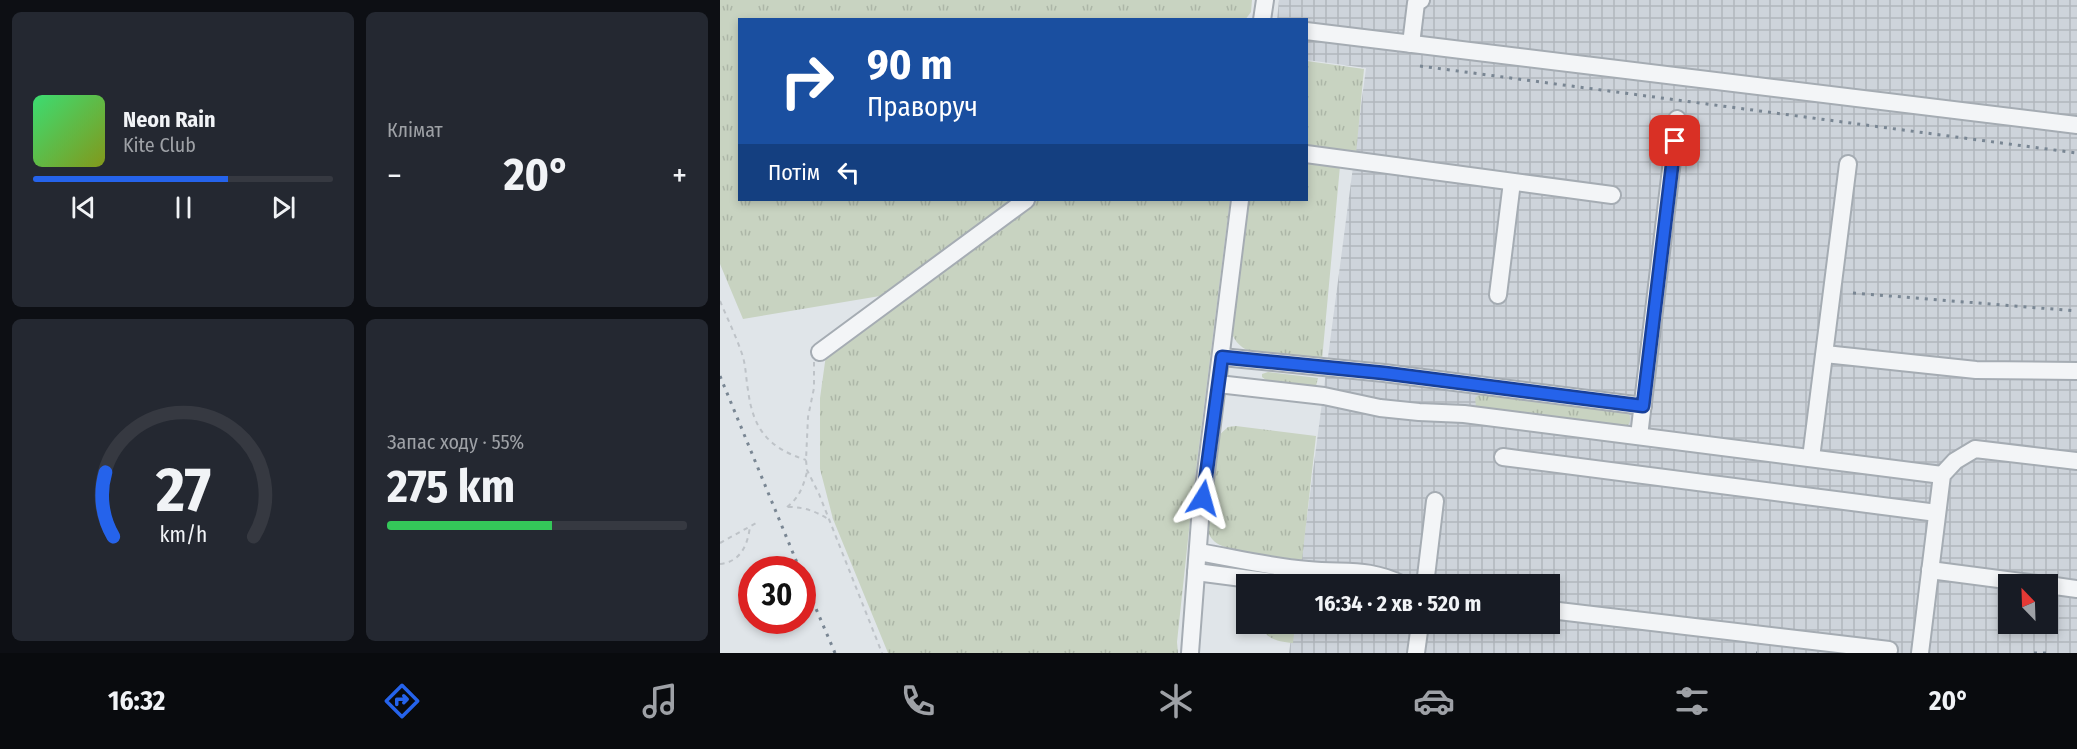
<!DOCTYPE html>
<html lang="uk">
<meta charset="utf-8">
<style>
:root{--surface:#171b24;--page:#242831;--text:#f1f3f6;--muted:#9ea1a6;--line:#363941;--accent:#2563eb}
body{margin:0;font-family:"Fira Sans Condensed",sans-serif;background:var(--page);color:var(--text);height:100vh;display:flex;flex-direction:column;font-size:22px;white-space:nowrap}
*{box-sizing:border-box;margin:0}
p{font-size:20px;color:var(--muted)}
.icon{flex:none;width:33px;height:33px;fill:none;stroke:currentColor;stroke-width:2;stroke-linecap:round;stroke-linejoin:round}
.map{position:relative;flex:1;overflow:hidden}
.details{display:flex;flex-direction:column;gap:12px;padding:12px;background:#0d0f14;width:720px}
.details>*{flex:none}
.guide{position:absolute;left:18px;top:18px;width:570px;height:183px;border-radius:0px;box-shadow:0 3px 9px #0003;background:#1a4fa0;color:#fff;overflow:hidden}
.needle{width:39px;rotate:337deg}
.buttons{position:absolute;left:1278px;top:574px;display:grid;gap:12px}
.buttons a{display:grid;place-items:center;width:60px;height:60px;border-radius:0px;background:var(--surface);box-shadow:0 3px 9px #0003;font-size:30px}
.speed{position:absolute;left:18px;top:556px;display:flex;gap:12px;font-size:30px;font-weight:700;text-align:center}
.speed>*{display:grid;place-content:center;width:78px;height:78px;border-radius:50%;background:var(--surface);box-shadow:0 3px 9px #0003;line-height:1}
.speed .limit{border:9px solid #d22;background:#fff;color:#111}
.pin{position:absolute;display:grid;place-items:center;width:51px;height:51px;color:#fff;margin:-26px;border-radius:12px;box-shadow:0 3px 9px #0006}
.me{position:absolute;width:66px;margin:-33px;rotate:8deg;stroke-linejoin:round;filter:drop-shadow(0 0 4px #0008)}
.turn{display:flex;align-items:center;gap:21px;height:126px;padding:0 30px;font-size:27px}
.turn .icon{width:78px;height:78px;stroke-width:2.5}
.turn b{display:block;font-size:42px;line-height:51px}
.then{display:flex;align-items:center;height:57px;padding:0 30px;background:#0003;gap:12px;font-size:22px}
.big{font-size:45px;font-weight:700;line-height:1.1}
.details .widget{flex:1;display:flex;flex-direction:column;justify-content:center;gap:9px;min-width:0;padding:0 21px;border-radius:9px;background:var(--page)}
.details .dial{align-items:center;gap:0}
.dial svg{height:156px;overflow:visible;fill:none;stroke:var(--line);stroke-width:7;stroke-linecap:round;text-anchor:middle}
.dial text{fill:var(--text);stroke:none}
.song{display:flex;align-items:center;gap:18px}
.cover{width:72px;height:72px;border-radius:9px;background:linear-gradient(135deg,hsl(140 70% 55%),hsl(70 70% 35%))}
.played{height:6px;border-radius:3px;background:linear-gradient(90deg,var(--accent) 65%,var(--line) 65%)}
.keys{display:flex;justify-content:space-around;direction:ltr}
.heat{display:flex;justify-content:space-between;align-items:center;font-size:33px;direction:ltr}
.charge{height:9px;border-radius:4px;background:linear-gradient(90deg,#34c759 55%,var(--line) 0)}
.details .tiles{flex:1;display:grid;gap:12px;grid-template-columns:repeat(2,1fr)}
.trip{position:absolute;left:516px;top:574px;width:324px;height:60px;border-radius:0px;background:var(--surface);box-shadow:0 3px 9px #0003;font-weight:700;line-height:60px;text-align:center}
.tabs{display:flex;height:96px;justify-content:space-around;align-items:center;background:#090b0e;color:var(--muted)}
.tabs .icon{width:42px;height:42px}
.tabs .current{color:var(--accent)}
.tabs b{font-size:27px;color:var(--text)}
main{display:flex;flex:1;min-height:0}
.map>svg:first-child{display:block}
</style>
<main>
<section class="details">
<div class="tiles">
<div class="widget">
<div class="song"><i class="cover"></i><div><b>Neon Rain</b><p>Kite Club</p></div></div>
<div class="played"></div>
<div class="keys"><svg class="icon" aria-label="previous" viewBox="0 0 24 24"><path d="M18 5L8 12l10 7zM5 5v14"/></svg><svg class="icon" aria-label="pause" viewBox="0 0 24 24"><path d="M8 5v14M16 5v14"/></svg><svg class="icon" aria-label="next" viewBox="0 0 24 24"><path d="M6 5l10 7-10 7zM19 5v14"/></svg></div>
</div>
<div class="widget"><p>Клімат</p>
<div class="heat"><a>−</a><b class="big">20°</b><a>+</a></div>
</div>
<div class="widget dial"><svg viewBox="0 0 100 80">
<path d="M14 69A42 42 0 1 1 86 69"/>
<path d="M14 69A42 42 0 0 1 10 36" stroke="#2563eb"/>
<text x="50" y="56" font-size="32" font-weight="700">27</text>
<text x="50" y="72" font-size="11">km/h</text>
</svg></div>
<div class="widget"><p>Запас ходу · 55%</p><b class="big">275 km</b><div class="charge"></div></div>
</div>
</section>
<div class="map">
<svg width="1357" height="653" viewBox="0 0 1357 653">
<defs>
<pattern id="industrial-grid" width="8" height="8" patternUnits="userSpaceOnUse" patternTransform="scale(1.5)"><rect width="8" height="8" fill="#ced4db"/><path d="M0 4h8M4 0v8" fill="none" stroke="#b1b7bd"/></pattern>
<pattern id="grass-tufts" width="24" height="20" patternUnits="userSpaceOnUse" patternTransform="scale(1.5)"><rect width="24" height="20" fill="#c8d3c1"/><path d="M3 7l-1-3M5 7V3M7 7l1-3M15 17l-1-3M17 17v-4M19 17l1-3" fill="none" stroke="#acb6a7"/></pattern>
</defs>
<rect width="100%" height="100%" fill="#e0e5e9"/>
<path fill="url(#industrial-grid)" fill-rule="evenodd" d="M559,0H1357V653H569L573,624H830V585H578L646,68L587,60L586,20H557ZM1288,585H1328V624H1288Z"/>
<g fill="url(#grass-tufts)">
<path d="M0,0H532L531,12L525,20H20V200H291L160,296L23,319L0,264Z"/>
<path d="M587,61L644,69L636,154L587,147Z"/>
<path d="M587,161L620,166L602,360L531,352C518,346 513,340 510,326L526,200H586Z"/>
<path d="M317,200H510L472,502L457,642L458,653H168L113,519L100,469V398L106,355Z"/>
<path d="M548,372L598,378L596,386L546,380L542,377V374Z"/>
<path d="M762,392L907,411C912,417 911,425 904,429L756,407L755,398Z"/>
<path d="M516,426L596,436L582,560C562,557 505,554 493,540C488,535 487,528 487,522L498,436L508,427Z"/>
<path d="M539,624H575L573,643C557,641 547,640 539,624Z"/>
</g>
<g fill="none" stroke-linecap="round" stroke-linejoin="round">
<defs>
<g id="minor">
<path d="M542,20L545,0"/>
<path d="M586,31L1357,125"/>
<path d="M691,44L696,3L701,0"/>
<path d="M586,154L892,195"/>
<path d="M778,295L792,182"/>
<path d="M100,352L306,200"/>
<path d="M1105,354L1256,370L1357,371"/>
<path d="M502,357L664,373L923,406"/>
<path d="M498,384L604,396L660,408L699,412L744,414L1222,475"/>
<path d="M919,436L957,119"/>
<path d="M783,457L1217,513"/>
<path d="M1091,458L1128,164"/>
<path d="M478,552C514,558 551,567 588,570C624,574 648,567 683,585"/>
<path d="M1210,570L1325,585"/>
<path d="M476,572L576,585"/>
<path d="M705,585L715,501"/>
<path d="M1328,585L1357,589"/>
<path d="M830,610L1169,650"/>
<path d="M470,653L480,520L520,200"/>
<path d="M696,653L700,624"/>
<path d="M1200,653L1222,475L1235,461L1255,449L1357,461"/>
</g>
</defs>
<use href="#minor" stroke="#a5acb3" stroke-width="20"/>
<g stroke="#bec3c8" stroke-width="2" stroke-dasharray="4.5 4.5" stroke-linecap="butt">
<path d="M0,301C8,320 17,338 23,357C26,368 26,379 28,390C33,430 49,448 86,460"/>
<path d="M94,362V388L88,417L86,460L87,470L99,494L162,653"/>
<path d="M67,507C79,498 83,487 87,472"/>
<path d="M68,507C84,507 95,511 108,519"/>
<path d="M0,543L38,522"/>
<path d="M0,564C21,562 28,544 30,526"/>
</g>
<use href="#minor" stroke="#f3f5f7" stroke-width="16"/>
<g stroke="#798693" stroke-width="3" stroke-dasharray="3 6" stroke-linecap="butt">
<path d="M700,66L1357,153"/>
<path d="M1133,293L1357,311"/>
<path d="M0,376L80,570"/>
<path d="M82,576L115,653"/>
<path d="M1036,653H1037"/>
<path d="M1314,653H1326"/>
</g>
</g>
<g fill="none" stroke-linecap="round" stroke-linejoin="round">
<defs>
<path id="route" d="M483,498L502,357L664,373L923,406L955,141"/>
</defs>
<use href="#route" stroke="#184099" stroke-width="15"/>
<use href="#route" stroke="#2563eb" stroke-width="10"/>
</g>
</svg>
<div class="buttons">
<a><svg class="needle" viewBox="-14 -14 28 28"><path d="M0-13l5 13h-10z" fill="#e53935"/><path d="M0 13l5-13h-10z" fill="#9ea1a6"/></svg></a>
</div>
<div class="speed"><div class="limit">30</div></div>
<div class="pin" style="left:955px;top:141px;background:#d93025"><svg class="icon" aria-label="arrive" viewBox="0 0 24 24"><path d="M6 21V4h12l-3 4 3 4H6"/></svg></div>
<svg class="me" style="left:483px;top:498px" viewBox="-20 -20 40 40"><path d="M0-17L14 15 0 8-14 15z" fill="#2563eb" stroke="#fff" stroke-width="4"/></svg>
<div class="trip">16:34 · 2 хв · 520 m</div>
<div class="guide">
<div class="turn"><svg class="icon" aria-label="right" viewBox="0 0 24 24"><path d="M7 20v-9h11M14 6l5 5-5 5"/></svg><div><b>90 m</b>Праворуч</div></div>
<div class="then">Потім<svg class="icon" aria-label="left" viewBox="0 0 24 24"><path d="M17 20v-9H6M10 6l-5 5 5 5"/></svg></div>
</div>
</div>
</main>
<nav class="tabs">
<b>16:32</b>
<svg class="icon current" aria-label="directions" viewBox="0 0 24 24"><path d="M12 3l9 9-9 9-9-9zM9 14v-3h6M13 9l2 2-2 2"/></svg>
<svg class="icon" aria-label="music" viewBox="0 0 24 24"><path d="M9 18V5l10-2v13"/><circle cx="6" cy="18" r="3"/><circle cx="16" cy="16" r="3"/></svg>
<svg class="icon" aria-label="phone" viewBox="0 0 24 24"><path d="M5 4h4l2 5-3 2q2 4 5 5l2-3 5 2v4C11 20 4 13 5 4z"/></svg>
<svg class="icon" aria-label="climate" viewBox="0 0 24 24"><path d="M12 3v18M4 7l16 10M4 17L20 7"/></svg>
<svg class="icon" aria-label="car" viewBox="0 0 24 24"><path d="M5 17H2v-5l4-1 3-4h7l3 4 3 1v5h-3M9 17h6M6 11h13"/><circle cx="7" cy="17" r="2"/><circle cx="17" cy="17" r="2"/></svg>
<svg class="icon" aria-label="filters" viewBox="0 0 24 24"><path d="M4 7h16M4 17h16"/><circle cx="9" cy="7" r="2"/><circle cx="15" cy="17" r="2"/></svg>
<b>20°</b>
</nav>
